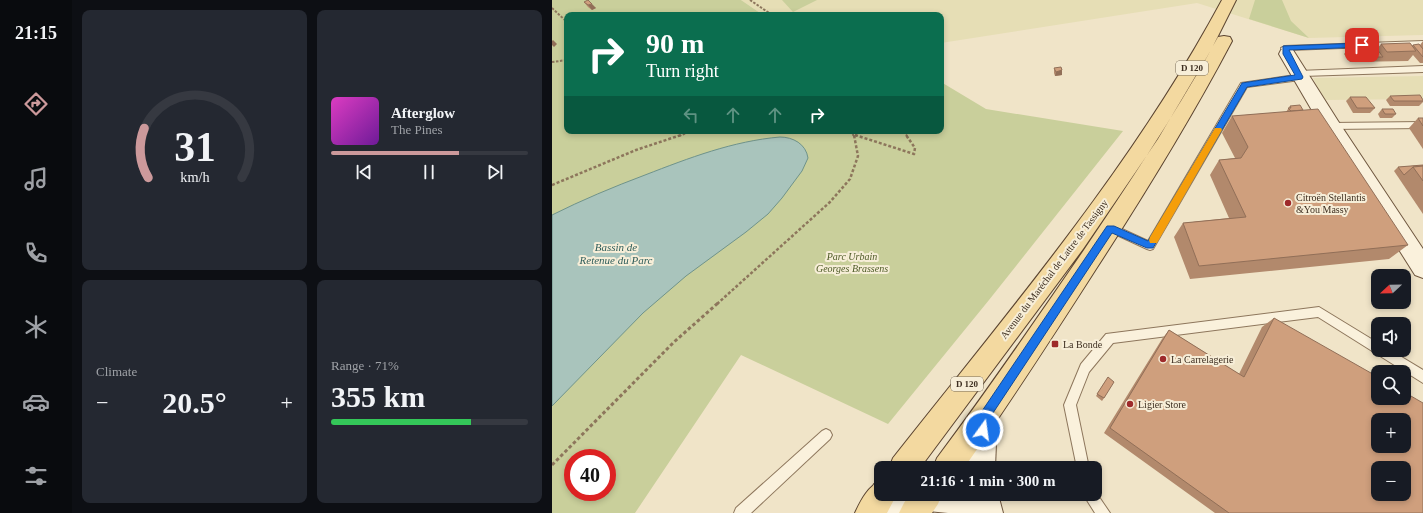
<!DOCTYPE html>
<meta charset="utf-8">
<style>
:root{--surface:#171b24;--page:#242831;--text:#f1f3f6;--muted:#9ea1a6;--line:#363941;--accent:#cc999b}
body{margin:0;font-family:"Times New Roman",serif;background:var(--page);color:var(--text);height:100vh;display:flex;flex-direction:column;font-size:15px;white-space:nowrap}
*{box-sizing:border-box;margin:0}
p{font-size:13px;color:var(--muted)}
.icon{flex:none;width:22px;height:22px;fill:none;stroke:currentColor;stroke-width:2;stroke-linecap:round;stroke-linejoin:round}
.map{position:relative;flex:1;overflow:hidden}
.drawer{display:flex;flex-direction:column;gap:10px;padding:10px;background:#0d0f14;width:480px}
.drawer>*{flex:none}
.guide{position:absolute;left:12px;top:12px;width:380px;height:122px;border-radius:8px;box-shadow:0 2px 6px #0003;background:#0b6e4f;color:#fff;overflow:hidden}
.needle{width:26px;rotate:248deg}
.buttons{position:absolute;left:819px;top:269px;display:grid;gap:8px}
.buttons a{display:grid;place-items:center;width:40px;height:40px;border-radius:8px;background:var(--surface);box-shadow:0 2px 6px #0003;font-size:20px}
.speed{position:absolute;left:12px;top:449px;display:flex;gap:8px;font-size:20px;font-weight:700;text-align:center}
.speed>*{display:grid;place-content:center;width:52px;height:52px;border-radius:50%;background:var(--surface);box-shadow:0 2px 6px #0003;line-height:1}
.speed .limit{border:6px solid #d22;background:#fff;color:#111}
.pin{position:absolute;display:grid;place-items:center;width:34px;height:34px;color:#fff;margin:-17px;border-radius:8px;box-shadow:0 2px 6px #0006}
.me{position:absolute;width:44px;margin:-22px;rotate:14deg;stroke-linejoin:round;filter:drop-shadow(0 0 3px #0008)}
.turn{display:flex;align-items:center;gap:14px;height:84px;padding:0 16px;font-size:18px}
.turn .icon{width:52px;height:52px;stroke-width:2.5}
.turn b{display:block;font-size:28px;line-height:34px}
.lanes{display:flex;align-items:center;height:38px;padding:0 16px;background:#0003;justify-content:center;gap:20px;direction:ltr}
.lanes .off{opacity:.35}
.big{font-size:30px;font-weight:600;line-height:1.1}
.drawer .tile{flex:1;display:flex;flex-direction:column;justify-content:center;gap:6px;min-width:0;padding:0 14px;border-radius:8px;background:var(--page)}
.drawer .dial{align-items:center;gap:0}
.dial svg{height:104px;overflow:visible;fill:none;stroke:var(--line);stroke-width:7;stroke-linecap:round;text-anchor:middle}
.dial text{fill:var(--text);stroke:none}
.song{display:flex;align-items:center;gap:12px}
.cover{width:48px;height:48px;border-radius:6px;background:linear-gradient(135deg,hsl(310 70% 55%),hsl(280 70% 35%))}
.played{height:4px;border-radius:2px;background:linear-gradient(90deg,var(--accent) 65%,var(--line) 65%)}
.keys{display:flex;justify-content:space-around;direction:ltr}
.heat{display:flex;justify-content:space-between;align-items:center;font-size:22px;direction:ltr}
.charge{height:6px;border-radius:3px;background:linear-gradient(90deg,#34c759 71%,var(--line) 0)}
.drawer .tiles{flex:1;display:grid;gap:10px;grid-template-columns:repeat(2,1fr)}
.trip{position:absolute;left:322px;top:461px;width:228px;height:40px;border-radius:8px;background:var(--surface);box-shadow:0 2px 6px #0003;font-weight:600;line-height:40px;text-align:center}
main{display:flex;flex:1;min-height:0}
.tabs{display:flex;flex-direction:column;width:72px;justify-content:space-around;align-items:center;background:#090b0e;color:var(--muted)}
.tabs .icon{width:28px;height:28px}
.tabs .current{color:var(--accent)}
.tabs b{font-size:18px;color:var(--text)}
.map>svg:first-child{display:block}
</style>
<main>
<nav class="tabs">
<b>21:15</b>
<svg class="icon current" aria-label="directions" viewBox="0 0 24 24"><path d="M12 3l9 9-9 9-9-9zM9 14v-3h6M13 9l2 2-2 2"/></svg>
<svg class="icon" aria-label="music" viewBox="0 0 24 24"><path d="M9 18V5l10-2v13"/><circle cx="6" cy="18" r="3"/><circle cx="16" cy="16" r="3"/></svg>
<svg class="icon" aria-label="phone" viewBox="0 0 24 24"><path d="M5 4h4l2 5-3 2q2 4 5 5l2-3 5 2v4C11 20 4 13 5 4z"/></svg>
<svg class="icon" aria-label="climate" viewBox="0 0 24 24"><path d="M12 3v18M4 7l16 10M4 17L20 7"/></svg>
<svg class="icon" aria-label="car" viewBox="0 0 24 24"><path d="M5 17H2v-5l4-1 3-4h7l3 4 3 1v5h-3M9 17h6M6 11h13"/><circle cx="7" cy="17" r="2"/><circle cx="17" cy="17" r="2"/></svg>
<svg class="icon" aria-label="filters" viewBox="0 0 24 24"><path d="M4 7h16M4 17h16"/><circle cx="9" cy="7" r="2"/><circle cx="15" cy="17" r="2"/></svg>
</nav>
<section class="drawer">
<div class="tiles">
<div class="tile dial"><svg viewBox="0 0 100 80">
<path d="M14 69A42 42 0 1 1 86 69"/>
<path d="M14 69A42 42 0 0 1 11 31" stroke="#cc999b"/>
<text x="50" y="56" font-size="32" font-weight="700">31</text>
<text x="50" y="72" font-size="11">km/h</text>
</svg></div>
<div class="tile">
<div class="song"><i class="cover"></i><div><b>Afterglow</b><p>The Pines</p></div></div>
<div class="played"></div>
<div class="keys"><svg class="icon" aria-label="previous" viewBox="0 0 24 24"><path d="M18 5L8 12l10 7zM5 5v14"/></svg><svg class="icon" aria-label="pause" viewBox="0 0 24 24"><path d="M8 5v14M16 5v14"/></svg><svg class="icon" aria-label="next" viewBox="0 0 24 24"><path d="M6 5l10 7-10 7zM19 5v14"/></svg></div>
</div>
<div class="tile"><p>Climate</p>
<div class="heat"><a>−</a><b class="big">20.5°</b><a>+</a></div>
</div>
<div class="tile"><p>Range · 71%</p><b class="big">355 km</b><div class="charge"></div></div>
</div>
</section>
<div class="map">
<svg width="871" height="513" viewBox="0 0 871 513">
<rect width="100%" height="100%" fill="#f0e4c8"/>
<g fill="#e6deb5">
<path d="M189,0H871V35L757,38L645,3L389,43V15H211Z"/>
<path d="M871,76V99L772,100L761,78Z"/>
</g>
<g fill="#c9cf9b" fill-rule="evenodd">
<path d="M0,0H189L211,15H15V131H389V82L434,109L571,131L437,300L336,424L189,355L83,513H0ZM21,458H55V492H21Z"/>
<path d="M230,0H265L241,12Z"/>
<path d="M703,0H730L739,21L757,38L697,19Z"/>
</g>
<path fill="#a9c4bc" stroke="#6f938a" d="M228,137C241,137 254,144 256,158L250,171L230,198L216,214L194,232L134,276L91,313L0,406V215C30,200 61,187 93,175C137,158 181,141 228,137Z"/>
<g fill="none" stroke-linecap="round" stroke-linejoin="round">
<defs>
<g id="lane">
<path d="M871,41V45L737,50L739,54L735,56H732L729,48L733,46Z"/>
<path d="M871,66V72L751,76V79L748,80L695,87L601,249L598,250L595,249L556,231L554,228L556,225L559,224L596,241L689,83L743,75V72L746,71Z"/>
<path d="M871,122V128L779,129L775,126L779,123Z"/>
<path d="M767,307L826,343V350H838L871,370V383L766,317L561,343L537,372L524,405L537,468H525L512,405L529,364L554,334Z"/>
<path d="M274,429L278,431L280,435L278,439L199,513H182L184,508L270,431Z"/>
<path d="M543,491L558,513H543L531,494H543Z"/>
</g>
<g id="secondary">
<path d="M735,49L741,50L786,121L871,249V278L863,275L772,131L727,54L729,50Z"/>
<path d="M432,405L441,409L445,418L443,468H415L419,418L423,409Z"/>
<path d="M329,481V494H446L451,513H396L356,509L358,513H327L318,494L322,484Z"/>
</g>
<g id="primary">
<path d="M670,0H684L661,46L666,37L672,36L678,37L680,41C639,119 592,195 544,269C501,336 458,403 412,468H381L385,458C436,390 484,320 532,250C576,185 620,119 659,50L606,139L531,249L368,468H337L341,458C457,311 581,166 670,0Z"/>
<path d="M329,481V494H345L335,513H303C309,500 316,486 329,481Z"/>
<path d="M358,494H390L386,504L380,513H347L352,503Z"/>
</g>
</defs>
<use href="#lane" stroke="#8d765c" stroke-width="2"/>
<use href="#secondary" stroke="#6f573f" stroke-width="2"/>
<use href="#primary" stroke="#5b4430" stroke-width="2"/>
<g stroke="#8d765c" stroke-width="2" stroke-dasharray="2.5 1.5" stroke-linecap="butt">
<path d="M198,0L220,15"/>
<path d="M0,8L15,22"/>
<path d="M0,62L15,60"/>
<path d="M298,131L302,136"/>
<path d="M352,131L355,136"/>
<path d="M303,135L305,136"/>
<path d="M127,136L140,131"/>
</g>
<g stroke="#8d765c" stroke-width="2.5" stroke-dasharray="3 2" stroke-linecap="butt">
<path d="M303,135L362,154L363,148L354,135"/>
<path d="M0,185L84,150L129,135"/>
<path d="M165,304L278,202L298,179L306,156L302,135"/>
</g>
<path stroke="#8d765c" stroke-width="3" stroke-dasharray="3.5 2.5" stroke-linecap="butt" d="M0,465L122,342L166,303"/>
<use href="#lane" fill="#faf1dc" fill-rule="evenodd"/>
<use href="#secondary" fill="#faf1dc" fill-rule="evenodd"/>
<use href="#primary" fill="#f3d9a0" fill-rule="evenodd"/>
</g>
<g fill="#b2896c">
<path d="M32,2L44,8L40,10L36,7Z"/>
<path d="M871,41V63H868L861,55L856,61L798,62L792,54L796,49H825L829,44L860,46L861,45H868Z"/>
<path d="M502,68L510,70V75L503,76L502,73Z"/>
<path d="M838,96L871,100V102L867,106H838L834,100Z"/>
<path d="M798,97L823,108L818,113H801L794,101Z"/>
<path d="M738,106L751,110L856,245L837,259L638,279L622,237L631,223L677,218L658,175L667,160L683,158L670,133L680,116L734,112Z"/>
<path d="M830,109L844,114L840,118H828L826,114Z"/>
<path d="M866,118H871V149L857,128Z"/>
<path d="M871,165V214L842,171L846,167Z"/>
<path d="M722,318L871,513H663L552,433L610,339L617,330L687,374L710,327Z"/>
<path d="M556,377L552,398L550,401L544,396Z"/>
</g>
<g fill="#916f58">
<path d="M40,4L44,8L40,10L36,5Z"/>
<path d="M1,40L5,44L2,47L0,45V41Z"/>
<path d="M510,70V75L503,76L504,72Z"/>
</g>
<g fill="#cf9f7d" stroke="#916f58" fill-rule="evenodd">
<path d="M36,0L40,4L36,5L32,2Z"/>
<path d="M858,43L864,51L835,52L829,44Z"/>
<path d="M867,44L871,49V57L861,45Z"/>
<path d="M796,49H825L831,57H801Z"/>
<path d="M509,67L510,70L504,72L502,68Z"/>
<path d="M868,95L871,100V101H842L838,96Z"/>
<path d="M798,97H814L823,108H805Z"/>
<path d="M748,105L751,110L739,111L736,108H739L738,106Z"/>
<path d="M766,109L856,245L647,266L631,223L694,217L667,160L689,158L696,147L680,116Z"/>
<path d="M830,109H841L844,114H833Z"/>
<path d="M866,118H871V126Z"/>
<path d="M871,165V166L861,167L852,175L846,167Z"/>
<path d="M871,166V181L861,167Z"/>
<path d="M722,318L826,377V398H852V392L871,403V513H677L558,428L617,330L692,377ZM826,420H852V446H826ZM826,468H852V494H826Z"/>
<path d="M556,377L562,382L552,398L545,394Z"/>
</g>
<path fill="#1a73e8" stroke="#114b97" d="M810,43L813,45L812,47L737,50L751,77L750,79L695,87L601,248H595L560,233L437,419L435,434L431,436L427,434L426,430L428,414L555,226H562L596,241L690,83L743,75L731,54V46Z"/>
<path fill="#f59e0b" d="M663,128H669L670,130L605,243H598L597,240L598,237Z"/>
<g fill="#9e2a2b" stroke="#f7eed8" stroke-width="1.5">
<circle cx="736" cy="203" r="4"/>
<rect x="499" y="340" width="8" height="8" rx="2"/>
<circle cx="611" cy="359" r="4"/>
<circle cx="578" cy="404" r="4"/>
</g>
<g text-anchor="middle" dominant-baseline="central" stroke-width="4" stroke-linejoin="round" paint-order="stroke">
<g fill="#f7eed8" stroke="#756857" stroke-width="1">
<rect x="624" y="61" width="32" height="14" rx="3"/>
<rect x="399" y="377" width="32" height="14" rx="3"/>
</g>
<g font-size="9" font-weight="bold" fill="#3d2e20">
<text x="640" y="68">D 120</text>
<text x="415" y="384">D 120</text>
</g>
<g font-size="10" fill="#3d2e20" stroke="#f7eed8" text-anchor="start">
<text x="744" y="197">Citroën Stellantis<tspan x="744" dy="12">&amp;You Massy</tspan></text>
<text x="511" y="344">La Bonde</text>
<text x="619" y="359">La Carrelagerie</text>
<text x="586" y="404">Ligier Store</text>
</g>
<g font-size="10" font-style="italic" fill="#4d5a26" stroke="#f7eed8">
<text x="300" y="256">Parc Urbain<tspan x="300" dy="12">Georges Brassens</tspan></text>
</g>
<g font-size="10" fill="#3d2e20" stroke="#f7eed8">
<text transform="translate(502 269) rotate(-53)">Avenue du Maréchal de Lattre de Tassigny</text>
</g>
<g font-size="11" font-style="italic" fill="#2f5d5a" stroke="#f7eed8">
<text x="64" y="247">Bassin de<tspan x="64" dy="13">Retenue du Parc</tspan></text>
</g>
</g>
</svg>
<div class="buttons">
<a><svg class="needle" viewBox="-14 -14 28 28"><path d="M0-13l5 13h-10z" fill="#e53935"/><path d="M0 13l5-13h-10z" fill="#9ea1a6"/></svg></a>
<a><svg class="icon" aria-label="sound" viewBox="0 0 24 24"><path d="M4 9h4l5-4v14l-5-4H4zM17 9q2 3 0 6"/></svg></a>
<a><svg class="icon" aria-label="search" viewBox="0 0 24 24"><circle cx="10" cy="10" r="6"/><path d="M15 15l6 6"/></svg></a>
<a>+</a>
<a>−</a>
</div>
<div class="speed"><div class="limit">40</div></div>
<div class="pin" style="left:810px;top:45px;background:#d93025"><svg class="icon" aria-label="arrive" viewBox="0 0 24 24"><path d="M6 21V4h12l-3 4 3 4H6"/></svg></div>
<svg class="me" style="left:431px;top:430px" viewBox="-20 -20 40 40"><circle r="17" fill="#1a73e8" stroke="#fff" stroke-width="3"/><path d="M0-11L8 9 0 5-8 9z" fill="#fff"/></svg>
<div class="trip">21:16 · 1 min · 300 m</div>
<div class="guide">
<div class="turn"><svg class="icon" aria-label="right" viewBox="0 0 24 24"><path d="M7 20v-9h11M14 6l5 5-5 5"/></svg><div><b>90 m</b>Turn right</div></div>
<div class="lanes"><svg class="icon off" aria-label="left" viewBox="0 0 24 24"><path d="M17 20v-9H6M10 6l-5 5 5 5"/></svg><svg class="icon off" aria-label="ahead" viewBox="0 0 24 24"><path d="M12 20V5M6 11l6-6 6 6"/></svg><svg class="icon off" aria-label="ahead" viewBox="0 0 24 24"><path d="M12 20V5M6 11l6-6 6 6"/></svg><svg class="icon" aria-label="right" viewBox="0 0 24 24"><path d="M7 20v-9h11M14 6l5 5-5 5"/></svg></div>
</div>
</div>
</main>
